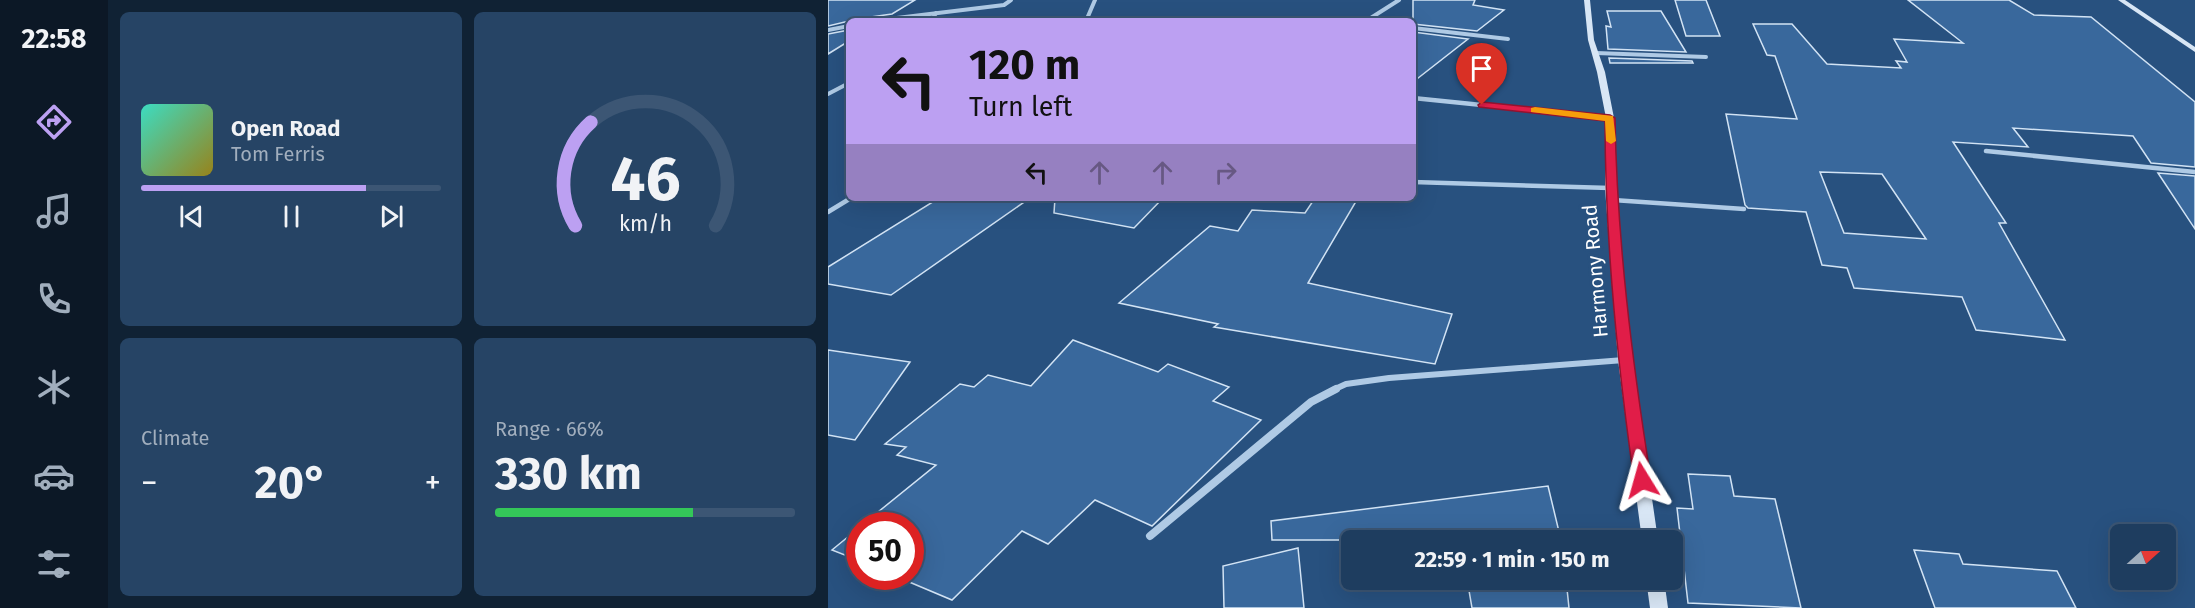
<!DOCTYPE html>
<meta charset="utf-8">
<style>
:root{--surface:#1e3d5f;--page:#264465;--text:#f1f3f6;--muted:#a1aebd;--line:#3c5674;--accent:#bca0f2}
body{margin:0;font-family:"Fira Sans",sans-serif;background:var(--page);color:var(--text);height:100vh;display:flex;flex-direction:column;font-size:22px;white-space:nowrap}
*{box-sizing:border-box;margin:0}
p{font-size:20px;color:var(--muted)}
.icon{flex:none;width:33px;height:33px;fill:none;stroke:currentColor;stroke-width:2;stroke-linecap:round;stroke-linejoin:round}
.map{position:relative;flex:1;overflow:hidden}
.drawer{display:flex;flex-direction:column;gap:12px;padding:12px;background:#102234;width:720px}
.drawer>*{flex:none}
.hud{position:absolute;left:18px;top:18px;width:570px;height:183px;border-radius:9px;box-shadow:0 6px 24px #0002,0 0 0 2px var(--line);background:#bca0f2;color:#111;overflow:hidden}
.needle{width:39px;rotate:69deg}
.fabs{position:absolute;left:1282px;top:524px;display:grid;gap:12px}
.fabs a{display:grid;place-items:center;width:66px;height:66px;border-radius:9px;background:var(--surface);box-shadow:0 6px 24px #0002,0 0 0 2px var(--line);font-size:30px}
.speed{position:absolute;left:18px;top:512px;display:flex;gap:12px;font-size:30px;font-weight:700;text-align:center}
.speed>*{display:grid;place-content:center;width:78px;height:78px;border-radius:50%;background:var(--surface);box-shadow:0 6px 24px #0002,0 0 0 2px var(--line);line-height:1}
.speed .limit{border:9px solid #d22;background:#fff;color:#111}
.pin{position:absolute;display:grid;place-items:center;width:51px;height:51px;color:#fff;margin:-62px -26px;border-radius:50% 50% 50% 0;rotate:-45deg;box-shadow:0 0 6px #0007}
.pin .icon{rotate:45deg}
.me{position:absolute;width:66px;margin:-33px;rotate:352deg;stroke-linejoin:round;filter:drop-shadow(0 0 4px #0008)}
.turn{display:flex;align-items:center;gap:21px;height:126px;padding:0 24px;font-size:27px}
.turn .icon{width:78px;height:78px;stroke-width:2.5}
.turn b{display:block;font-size:42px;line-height:51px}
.lanes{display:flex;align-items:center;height:57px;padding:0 24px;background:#0003;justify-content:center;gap:30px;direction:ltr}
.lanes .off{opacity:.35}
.big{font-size:45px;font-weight:700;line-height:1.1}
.drawer .card{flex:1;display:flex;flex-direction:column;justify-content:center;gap:9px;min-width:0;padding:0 21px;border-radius:9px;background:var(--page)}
.drawer .dial{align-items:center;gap:0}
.dial svg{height:156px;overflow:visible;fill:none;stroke:var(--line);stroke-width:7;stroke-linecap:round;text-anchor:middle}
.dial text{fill:var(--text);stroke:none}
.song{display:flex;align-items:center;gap:18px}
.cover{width:72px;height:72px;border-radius:9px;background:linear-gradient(135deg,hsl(170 70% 55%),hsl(50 70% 35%))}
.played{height:6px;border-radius:3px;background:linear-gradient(90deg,var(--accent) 75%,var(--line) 75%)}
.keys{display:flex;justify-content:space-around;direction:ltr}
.heat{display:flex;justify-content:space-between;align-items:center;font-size:33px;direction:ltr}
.charge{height:9px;border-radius:4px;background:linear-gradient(90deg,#34c759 66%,var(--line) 0)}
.drawer .tiles{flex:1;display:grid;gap:12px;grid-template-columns:repeat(2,1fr)}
.trip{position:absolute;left:513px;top:530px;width:342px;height:60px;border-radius:9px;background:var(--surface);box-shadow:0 6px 24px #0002,0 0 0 2px var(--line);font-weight:700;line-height:60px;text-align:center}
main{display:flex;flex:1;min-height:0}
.dock{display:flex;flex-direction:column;width:108px;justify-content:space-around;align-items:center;background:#0c1826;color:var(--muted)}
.dock .icon{width:42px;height:42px}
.dock .selected{color:var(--accent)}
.dock b{font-size:27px;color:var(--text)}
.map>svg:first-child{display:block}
</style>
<main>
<nav class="dock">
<b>22:58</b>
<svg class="icon selected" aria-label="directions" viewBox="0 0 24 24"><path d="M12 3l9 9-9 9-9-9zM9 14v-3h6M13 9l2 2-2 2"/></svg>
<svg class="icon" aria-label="music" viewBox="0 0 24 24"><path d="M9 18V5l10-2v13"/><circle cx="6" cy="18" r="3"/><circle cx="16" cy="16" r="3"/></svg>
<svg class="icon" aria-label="phone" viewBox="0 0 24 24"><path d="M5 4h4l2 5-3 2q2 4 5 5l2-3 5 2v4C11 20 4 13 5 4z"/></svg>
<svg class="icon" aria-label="climate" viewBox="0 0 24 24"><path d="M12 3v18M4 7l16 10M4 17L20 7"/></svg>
<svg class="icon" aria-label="car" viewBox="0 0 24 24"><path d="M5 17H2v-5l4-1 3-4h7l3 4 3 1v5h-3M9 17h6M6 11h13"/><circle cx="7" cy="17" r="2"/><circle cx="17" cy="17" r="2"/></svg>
<svg class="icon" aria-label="filters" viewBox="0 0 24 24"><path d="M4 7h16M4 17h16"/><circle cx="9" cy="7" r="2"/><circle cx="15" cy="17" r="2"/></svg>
</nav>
<section class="drawer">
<div class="tiles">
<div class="card">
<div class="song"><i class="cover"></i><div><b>Open Road</b><p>Tom Ferris</p></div></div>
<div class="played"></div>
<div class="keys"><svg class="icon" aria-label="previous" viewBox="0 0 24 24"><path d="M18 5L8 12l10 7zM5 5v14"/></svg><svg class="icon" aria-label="pause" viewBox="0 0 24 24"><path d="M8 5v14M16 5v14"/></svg><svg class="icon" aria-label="next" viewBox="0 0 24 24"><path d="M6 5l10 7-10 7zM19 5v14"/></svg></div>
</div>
<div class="card dial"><svg viewBox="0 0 100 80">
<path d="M14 69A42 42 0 1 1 86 69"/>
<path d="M14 69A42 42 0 0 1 22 16" stroke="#bca0f2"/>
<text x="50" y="56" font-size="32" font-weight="700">46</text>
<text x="50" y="72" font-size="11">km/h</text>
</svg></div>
<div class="card"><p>Climate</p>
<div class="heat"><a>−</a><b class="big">20°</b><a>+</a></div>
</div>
<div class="card"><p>Range · 66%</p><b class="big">330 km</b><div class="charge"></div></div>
</div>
</section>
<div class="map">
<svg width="1367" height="608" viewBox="0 0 1367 608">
<rect width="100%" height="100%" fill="#28517f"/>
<g fill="#39689c" stroke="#d2e3f4" stroke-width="1.5" fill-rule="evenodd">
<path d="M0,0H87L64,14L43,17L40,21H21L0,26Z"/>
<path d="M585,0H647L645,5L676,10L649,31L585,24Z"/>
<path d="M847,0H878L892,36H858Z"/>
<path d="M1080,0H1181L1206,15L1263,17L1367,102V167L1323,163L1305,136L1185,128L1200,147L1125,142L1178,223H1171L1237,340L1148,330L1134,297L1026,288L1019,268L994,265L978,212L920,208L917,205L898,114L969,119L947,56L939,55L925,24H964L999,64L1073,68L1068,61L1079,62L1066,39L1135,43ZM992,172L1054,174L1098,239L1016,233Z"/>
<path d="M779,11H833L858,52L780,49L778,26L783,27Z"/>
<path d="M21,30V41L0,54V34Z"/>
<path d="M585,32L640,39L585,82Z"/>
<path d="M781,58L864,61L865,63H782Z"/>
<path d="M1330,173L1367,176V229Z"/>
<path d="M111,198H202L63,295L0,284V267Z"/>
<path d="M227,198H335L306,228L226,213Z"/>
<path d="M487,198H530L480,283L624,314L607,364L386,327L390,324L291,303L382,226L410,231L424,210L477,213Z"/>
<path d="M245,340L330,372L340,364L401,387L385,401L433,420L324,526L267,500L220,544L194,531L124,600L67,576H82V525H34L108,465L69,455L78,447L57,444L132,384L146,387L160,375L203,386Z"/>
<path d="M0,350L82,362L27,440L0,435Z"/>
<path d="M860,474L902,476L906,496L947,499L973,608L860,603L849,508L865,509Z"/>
<path d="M720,486L733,540H444L443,521Z"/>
<path d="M32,527V561L4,550Z"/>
<path d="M470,548L476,608H396L395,566Z"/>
<path d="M1086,550L1131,554L1135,564L1229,571L1248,608H1107Z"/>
<path d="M639,579H738L741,608H644Z"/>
</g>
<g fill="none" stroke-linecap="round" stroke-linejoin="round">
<g stroke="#afcae5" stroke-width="4">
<path d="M44,21L176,5L183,0"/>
<path d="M103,21L108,13"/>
<path d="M258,21L267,0"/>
<path d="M538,21L571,0"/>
<path d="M585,28L680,39"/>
<path d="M0,30L21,26"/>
<path d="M768,53L878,57"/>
<path d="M0,94L21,83"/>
</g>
<g stroke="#afcae5" stroke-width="4.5">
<path d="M585,98L782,118"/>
<path d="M1158,151L1367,172"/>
<path d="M585,182L782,188"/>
<path d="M785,200L916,209"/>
<path d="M0,212L23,198"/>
</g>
<path stroke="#afcae5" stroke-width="6" d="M505,390L518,384L561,378L796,360"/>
<path stroke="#afcae5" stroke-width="8" d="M322,536L483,402L508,389"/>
<g fill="#d8e6f5" fill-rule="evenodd">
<path d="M756,0H762L766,40L777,72L786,118L787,188L804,360L830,540H814L790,360L777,188L778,118L769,72L760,40Z"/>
<path d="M1290,0H1297L1367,47V52Z"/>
<path d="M818,579H836L840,608H822Z"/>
</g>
</g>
<path fill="#e11d48" stroke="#92132f" stroke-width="1.5" d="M654,102L782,115L787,118C789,240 804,360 823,480L821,485H808L806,480C789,361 777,241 777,121L651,107L650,105Z"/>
<path fill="#f59e0b" d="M707,107L785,116L788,141L783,144L778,141L777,121L703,112V108Z"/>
<g text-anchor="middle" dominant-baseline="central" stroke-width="6" stroke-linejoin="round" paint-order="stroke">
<g font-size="20" fill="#fff" stroke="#28517f">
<text transform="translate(767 271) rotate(-95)">Harmony Road</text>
</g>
</g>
</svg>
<div class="fabs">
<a><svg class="needle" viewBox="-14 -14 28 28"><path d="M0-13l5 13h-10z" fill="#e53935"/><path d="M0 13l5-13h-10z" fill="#a1aebd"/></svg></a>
</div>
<div class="speed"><div class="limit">50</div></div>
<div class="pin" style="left:654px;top:105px;background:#d93025"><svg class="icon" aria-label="arrive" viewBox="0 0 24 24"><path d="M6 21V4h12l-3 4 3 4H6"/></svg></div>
<svg class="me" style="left:814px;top:480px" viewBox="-20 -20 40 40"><path d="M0-17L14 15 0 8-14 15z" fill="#e11d48" stroke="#fff" stroke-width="4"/></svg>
<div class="trip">22:59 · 1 min · 150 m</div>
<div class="hud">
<div class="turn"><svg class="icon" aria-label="left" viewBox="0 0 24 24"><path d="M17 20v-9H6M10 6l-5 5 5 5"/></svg><div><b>120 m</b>Turn left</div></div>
<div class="lanes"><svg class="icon" aria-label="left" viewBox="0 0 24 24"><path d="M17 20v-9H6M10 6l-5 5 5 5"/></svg><svg class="icon off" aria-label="ahead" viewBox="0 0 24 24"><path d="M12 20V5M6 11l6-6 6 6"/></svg><svg class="icon off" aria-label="ahead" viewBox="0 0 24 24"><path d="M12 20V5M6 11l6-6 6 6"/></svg><svg class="icon off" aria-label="right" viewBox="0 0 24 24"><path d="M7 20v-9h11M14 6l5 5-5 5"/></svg></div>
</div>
</div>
</main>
